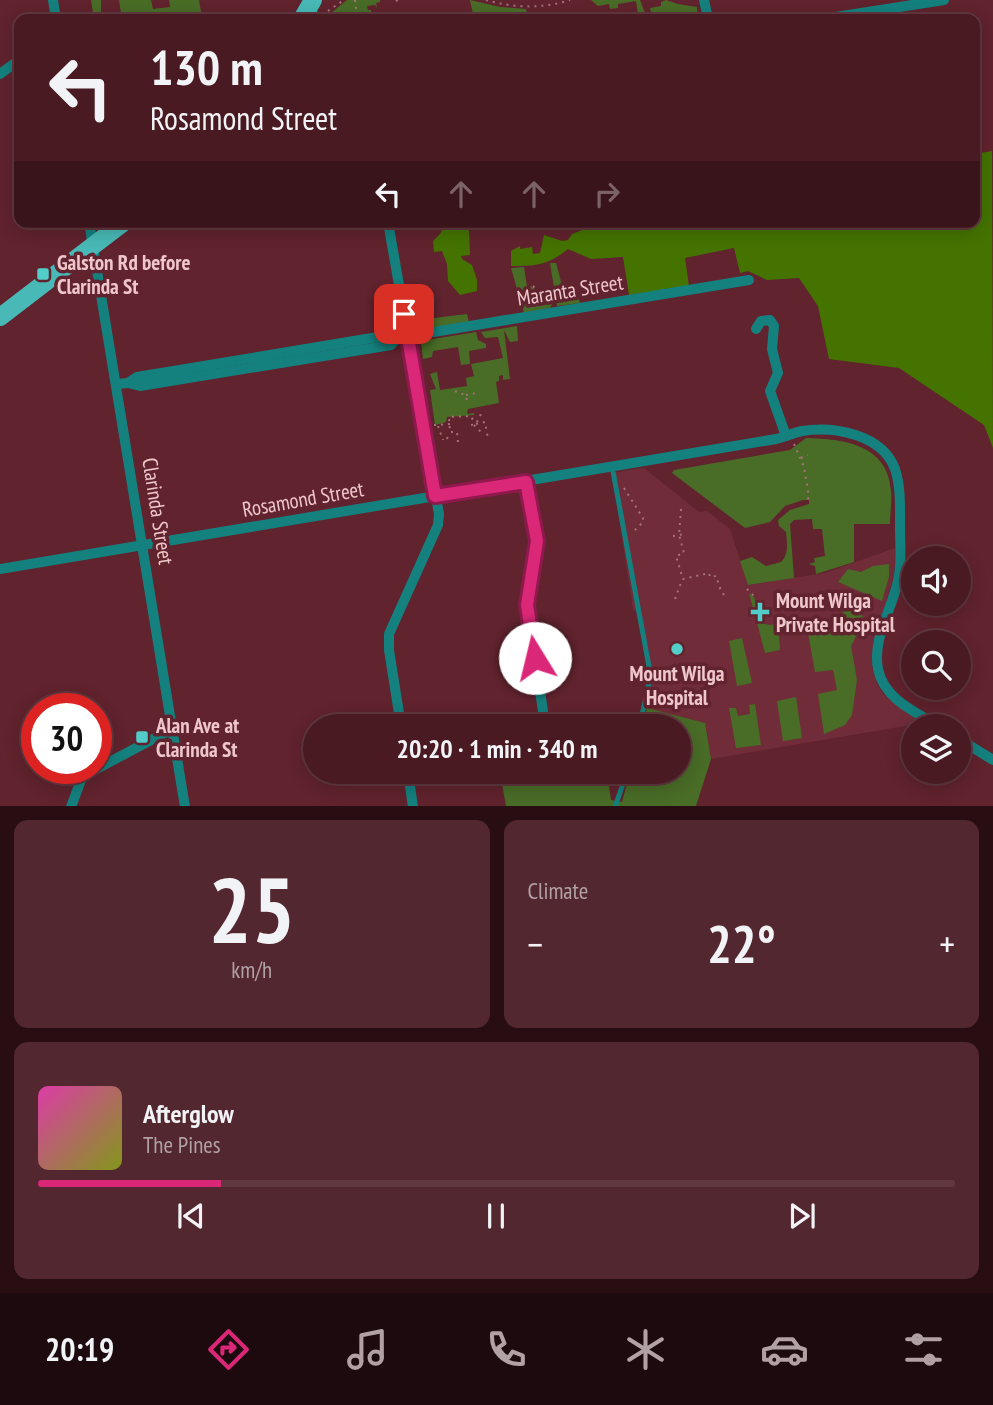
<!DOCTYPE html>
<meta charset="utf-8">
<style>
:root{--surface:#491a22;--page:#53272f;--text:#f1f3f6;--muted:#b1a1a5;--line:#613840;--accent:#db2777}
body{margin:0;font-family:"PT Sans Narrow",sans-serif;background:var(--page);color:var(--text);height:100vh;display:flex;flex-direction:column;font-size:26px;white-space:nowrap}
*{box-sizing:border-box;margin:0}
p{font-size:23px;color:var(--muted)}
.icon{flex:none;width:38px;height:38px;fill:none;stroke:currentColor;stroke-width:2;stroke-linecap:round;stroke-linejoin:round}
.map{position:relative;height:806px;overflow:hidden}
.side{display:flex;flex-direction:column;gap:14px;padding:14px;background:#280e13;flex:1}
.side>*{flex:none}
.guide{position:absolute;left:14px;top:14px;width:966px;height:214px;border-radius:14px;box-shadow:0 4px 18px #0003,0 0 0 2px var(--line);background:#491a22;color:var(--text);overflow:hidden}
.buttons{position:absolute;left:901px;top:546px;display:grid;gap:14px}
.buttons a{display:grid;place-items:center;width:70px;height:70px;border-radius:50%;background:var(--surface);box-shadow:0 4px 18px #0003,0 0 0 2px var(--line);font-size:35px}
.speed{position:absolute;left:21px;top:693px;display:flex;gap:14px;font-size:35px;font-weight:700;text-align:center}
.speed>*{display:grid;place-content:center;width:91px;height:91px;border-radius:50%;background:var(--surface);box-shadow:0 4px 18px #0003,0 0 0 2px var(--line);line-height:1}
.speed .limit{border:10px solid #d22;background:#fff;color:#111}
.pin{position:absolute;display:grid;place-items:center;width:60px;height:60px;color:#fff;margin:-30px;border-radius:14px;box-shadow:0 4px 10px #0006}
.me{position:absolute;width:77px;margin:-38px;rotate:351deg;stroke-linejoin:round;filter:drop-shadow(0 0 5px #0008)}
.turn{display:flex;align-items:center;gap:24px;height:147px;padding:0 21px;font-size:32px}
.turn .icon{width:91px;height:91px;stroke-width:2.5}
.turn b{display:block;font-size:49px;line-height:60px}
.lanes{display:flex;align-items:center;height:66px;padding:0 21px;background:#0003;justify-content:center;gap:35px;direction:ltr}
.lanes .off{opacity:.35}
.big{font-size:52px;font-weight:600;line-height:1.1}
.side .tile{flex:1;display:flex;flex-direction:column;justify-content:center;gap:10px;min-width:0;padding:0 24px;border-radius:14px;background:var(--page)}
.side .dial{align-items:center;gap:0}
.dial b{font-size:91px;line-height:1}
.song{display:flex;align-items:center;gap:21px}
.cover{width:84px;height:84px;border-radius:10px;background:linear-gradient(135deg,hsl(320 70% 55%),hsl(70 70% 35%))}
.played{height:7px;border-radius:4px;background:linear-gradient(90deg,var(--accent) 20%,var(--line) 20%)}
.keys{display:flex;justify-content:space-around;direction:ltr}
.heat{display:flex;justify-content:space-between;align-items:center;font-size:38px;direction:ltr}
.side .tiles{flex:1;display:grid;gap:14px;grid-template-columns:1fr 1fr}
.tile:last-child{grid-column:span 2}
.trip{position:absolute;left:303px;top:714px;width:388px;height:70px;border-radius:35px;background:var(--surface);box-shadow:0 4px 18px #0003,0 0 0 2px var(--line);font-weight:600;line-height:70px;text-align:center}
.tab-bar{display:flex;height:112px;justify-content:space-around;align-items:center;background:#1d0a0e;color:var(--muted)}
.tab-bar .icon{width:49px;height:49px}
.tab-bar .current{color:var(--accent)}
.tab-bar b{font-size:32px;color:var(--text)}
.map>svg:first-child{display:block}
</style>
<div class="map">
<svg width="993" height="807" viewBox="0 0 993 807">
<rect width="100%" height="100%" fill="#61232e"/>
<path fill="#712c39" d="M644,468L699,512L707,511L730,529L748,585L825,573L895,548L894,577L874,642L872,667L878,686L884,695L923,723L711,759L705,723L641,707L648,673L638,614L633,609L612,473Z"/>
<g fill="#496c27">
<path d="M91,0H101V17L121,13L119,0H151L153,9L170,7L169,0H199L201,12L194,13L192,19H175L174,15L150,19H94Z"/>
<path d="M347,0H380V2L376,3L377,8L375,5L367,6L368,10H371L372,19H335L331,13Z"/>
<path d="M470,0L500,7L526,9L528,19H497L496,17L484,18L481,16L478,19H474Z"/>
<path d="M591,0H640L645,13L651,12L650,8L661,6V2L666,0L678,4L697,7L698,19H626L638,14L636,1L618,4V8L610,9L609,4L598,6Z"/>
<path d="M550,263H556L563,289H575L580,303L557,306Z"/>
<path d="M524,267L527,287L531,286L546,299L544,305L552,304L550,308L524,313L511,268Z"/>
<path d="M412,293L418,320L467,314L469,323L418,330C407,323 408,306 406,294Z"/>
<path d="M517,326L518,341L510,342L504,330L510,379L503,380V375L499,376V381L496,382L499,403L468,409L467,414L474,413V415L447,417L446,422L435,425L430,390L436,389L430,374L437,372L440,390L467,386L466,378L474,376L471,364L503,358L498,337L485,338L481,332Z"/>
<path d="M476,332L478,340L486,344V348L469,351L470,364L461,365L458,347L433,351L432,357L423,359L421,341Z"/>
<path d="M806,438C843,439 888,444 891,491C892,502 890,513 890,524H854V562L816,574L815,566L809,564L815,562L814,558L825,556L822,529H813L812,519L794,520L790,524L794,578L748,585L740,561L752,557L766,566L781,562C789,554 787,543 786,532L779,526L778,520L790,510L809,504V500H803L785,506L770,522L745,528L672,473L674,470L790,450Z"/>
<path d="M889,564V577L882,601L838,582L848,569L861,572L873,566Z"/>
<path d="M749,593L754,597L763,623L769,625L778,624L780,650L765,653Z"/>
<path d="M846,604L858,611L865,619L851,646L857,680L852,715L845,725L824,734L818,694L837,690L833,670L815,672L808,633H816L819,625L840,619Z"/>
<path d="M742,638L752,683L737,686L729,641Z"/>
<path d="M796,697L802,738L783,741L777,701Z"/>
<path d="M755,704L761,745L736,748L729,708H736L738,716L750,714L749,705Z"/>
<path d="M647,708L705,723L711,759L696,806H506L500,772H607L611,800L622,802L630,772H679V726H642Z"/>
</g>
<g fill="#447300">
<path d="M992,151L993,448L984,425L899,368L829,359L818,306L799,278L767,280L748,271L740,273L734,248L685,258L689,286L629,295L623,257L591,259L568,249C548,265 537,266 511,266V251L520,246V249L532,247L533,254L540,253L544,235L562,241L568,240L572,234L603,222H975V154Z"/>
<path d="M446,222H462L469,231L470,255L461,256L462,259L472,265L477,280V291L460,295L448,281L447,264L442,251L434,252L433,241L440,234Z"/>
</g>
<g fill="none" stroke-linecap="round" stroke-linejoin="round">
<g stroke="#a6727a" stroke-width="2" stroke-dasharray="2 5" stroke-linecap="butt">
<path d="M355,0L357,19"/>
<path d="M396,0L400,3"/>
<path d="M486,0C513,8 543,9 570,0"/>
<path d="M328,11L344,0"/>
<path d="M617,276L618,291"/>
<path d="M533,286L543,297L552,296"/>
<path d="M455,391L465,395L467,400"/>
<path d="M466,395L476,393"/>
<path d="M476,424L485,422L488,439"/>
<path d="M434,425L451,424"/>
<path d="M471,425L476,424L481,414"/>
<path d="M474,425L481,432"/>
<path d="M438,426L443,440"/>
<path d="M447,439L449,433"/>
<path d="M458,442L457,432H450L449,417L471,416L475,424"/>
<path d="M794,444L804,467L809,497L806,502"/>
<path d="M801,458L808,455"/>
<path d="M624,488L643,518V522L633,532"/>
<path d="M681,509L679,535L684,553L676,556L683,579L709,573L710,577L716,576L721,591L725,596"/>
<path d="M673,536L684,534"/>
<path d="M747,589L756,598"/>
<path d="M675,599L682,580"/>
</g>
<g stroke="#14817e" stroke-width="5">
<path d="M612,466L650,672L648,691L639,726"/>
<path d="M615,807L627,772"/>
</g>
<g stroke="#14817e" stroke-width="10">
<path d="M53,0L56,19"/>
<path d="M704,0L708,19"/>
<path d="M307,11L321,19"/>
<path d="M823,19L944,0"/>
<path d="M0,74L19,60"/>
<path d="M89,222L185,807"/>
<path d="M388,222L439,514L438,525L389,634V650L401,726"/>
<path d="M756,329L761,321L770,320L774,326L772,349L778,373L770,391L786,436"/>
<path d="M128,383L140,386L391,345L397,338"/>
<path d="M117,384L128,383L137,377L390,335L397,338L749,280"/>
<path d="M526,482L537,548L528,612L543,711"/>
<path d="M0,569L776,439C784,437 793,433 802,431C834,426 882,434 895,469C901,487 900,508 900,527C900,544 902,564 898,581C892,609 872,639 878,669C884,699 915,712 939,726"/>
<path d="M959,739L993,760"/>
<path d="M408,772L413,807"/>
<path d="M71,807L81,780L85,775L172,729"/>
</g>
<g stroke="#48b9b6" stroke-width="18">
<path d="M302,19L313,0"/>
<path d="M0,317L124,222"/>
</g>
</g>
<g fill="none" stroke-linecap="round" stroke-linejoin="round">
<defs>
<path id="route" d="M404,314L435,496L526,482L537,541L527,605L535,658"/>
</defs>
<use href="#route" stroke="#8e194d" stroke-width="18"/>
<use href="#route" stroke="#db2777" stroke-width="12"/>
</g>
<g fill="#53cdc9" stroke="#61232e" stroke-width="2.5">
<rect x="36" y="267" width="14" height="14" rx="3.5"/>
<path d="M756.5 601.5h7v7h7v7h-7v7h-7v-7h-7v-7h7z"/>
<circle cx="677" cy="649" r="7"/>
<rect x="135" y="730" width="14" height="14" rx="3.5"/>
</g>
<g text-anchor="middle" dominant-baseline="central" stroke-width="7" stroke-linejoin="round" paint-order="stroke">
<g font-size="21" font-weight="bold" fill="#efc7cb" stroke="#61232e" text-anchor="start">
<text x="57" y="262">Galston Rd before<tspan x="57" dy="24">Clarinda St</tspan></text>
<text x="776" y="600">Mount Wilga<tspan x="776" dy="24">Private Hospital</tspan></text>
<text x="677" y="673" text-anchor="middle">Mount Wilga<tspan x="677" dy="24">Hospital</tspan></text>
<text x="156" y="725">Alan Ave at<tspan x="156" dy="24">Clarinda St</tspan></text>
</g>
<g font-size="21" fill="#efc7cb" stroke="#61232e">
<text transform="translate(570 290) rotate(-9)">Maranta Street</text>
<text transform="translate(303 499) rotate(-10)">Rosamond Street</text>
<text transform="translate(158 511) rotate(81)">Clarinda Street</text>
</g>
</g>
</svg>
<div class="buttons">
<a><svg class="icon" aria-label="sound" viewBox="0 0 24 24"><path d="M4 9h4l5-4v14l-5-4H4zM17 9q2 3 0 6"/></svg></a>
<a><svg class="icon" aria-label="search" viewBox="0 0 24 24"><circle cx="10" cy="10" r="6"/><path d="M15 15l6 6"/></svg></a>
<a><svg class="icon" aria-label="layers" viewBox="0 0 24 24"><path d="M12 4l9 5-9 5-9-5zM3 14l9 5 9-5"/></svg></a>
</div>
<div class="speed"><div class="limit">30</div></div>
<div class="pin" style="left:404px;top:314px;background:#d93025"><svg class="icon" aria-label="arrive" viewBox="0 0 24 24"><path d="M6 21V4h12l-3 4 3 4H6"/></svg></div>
<svg class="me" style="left:535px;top:658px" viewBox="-20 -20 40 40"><circle r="19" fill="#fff"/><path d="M0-13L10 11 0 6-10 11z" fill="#db2777"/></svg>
<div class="trip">20:20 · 1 min · 340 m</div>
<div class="guide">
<div class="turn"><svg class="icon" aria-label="left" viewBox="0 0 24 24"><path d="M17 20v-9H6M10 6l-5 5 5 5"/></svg><div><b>130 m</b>Rosamond Street</div></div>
<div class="lanes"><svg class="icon" aria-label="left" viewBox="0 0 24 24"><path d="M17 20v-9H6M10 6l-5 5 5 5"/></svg><svg class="icon off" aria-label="ahead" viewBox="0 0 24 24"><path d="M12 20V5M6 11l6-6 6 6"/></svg><svg class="icon off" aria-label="ahead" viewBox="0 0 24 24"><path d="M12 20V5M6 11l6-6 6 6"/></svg><svg class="icon off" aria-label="right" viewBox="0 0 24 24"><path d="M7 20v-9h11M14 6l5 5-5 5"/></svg></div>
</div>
</div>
<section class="side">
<div class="tiles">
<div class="tile dial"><b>25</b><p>km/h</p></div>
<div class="tile"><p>Climate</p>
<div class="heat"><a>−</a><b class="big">22°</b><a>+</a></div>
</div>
<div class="tile">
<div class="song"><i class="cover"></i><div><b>Afterglow</b><p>The Pines</p></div></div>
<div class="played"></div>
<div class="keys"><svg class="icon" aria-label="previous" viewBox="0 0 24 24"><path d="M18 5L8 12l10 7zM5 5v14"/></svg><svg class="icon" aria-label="pause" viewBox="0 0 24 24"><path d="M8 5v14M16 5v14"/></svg><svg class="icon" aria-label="next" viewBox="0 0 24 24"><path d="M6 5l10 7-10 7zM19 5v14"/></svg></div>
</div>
</div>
</section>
<nav class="tab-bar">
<b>20:19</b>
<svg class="icon current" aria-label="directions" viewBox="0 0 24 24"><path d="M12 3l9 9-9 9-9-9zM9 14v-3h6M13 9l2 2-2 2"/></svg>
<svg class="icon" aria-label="music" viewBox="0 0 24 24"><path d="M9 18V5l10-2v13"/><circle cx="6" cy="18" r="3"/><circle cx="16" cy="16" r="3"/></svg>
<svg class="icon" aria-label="phone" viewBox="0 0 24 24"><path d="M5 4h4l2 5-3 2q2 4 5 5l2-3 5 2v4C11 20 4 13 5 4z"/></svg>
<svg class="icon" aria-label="climate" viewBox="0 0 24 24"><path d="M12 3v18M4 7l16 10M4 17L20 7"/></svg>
<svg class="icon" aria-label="car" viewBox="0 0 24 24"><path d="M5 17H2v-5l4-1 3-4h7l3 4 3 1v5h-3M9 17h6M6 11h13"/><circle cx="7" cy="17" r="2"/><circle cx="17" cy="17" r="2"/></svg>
<svg class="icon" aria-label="filters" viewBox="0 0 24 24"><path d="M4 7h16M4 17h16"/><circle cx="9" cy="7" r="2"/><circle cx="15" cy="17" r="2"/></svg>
</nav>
